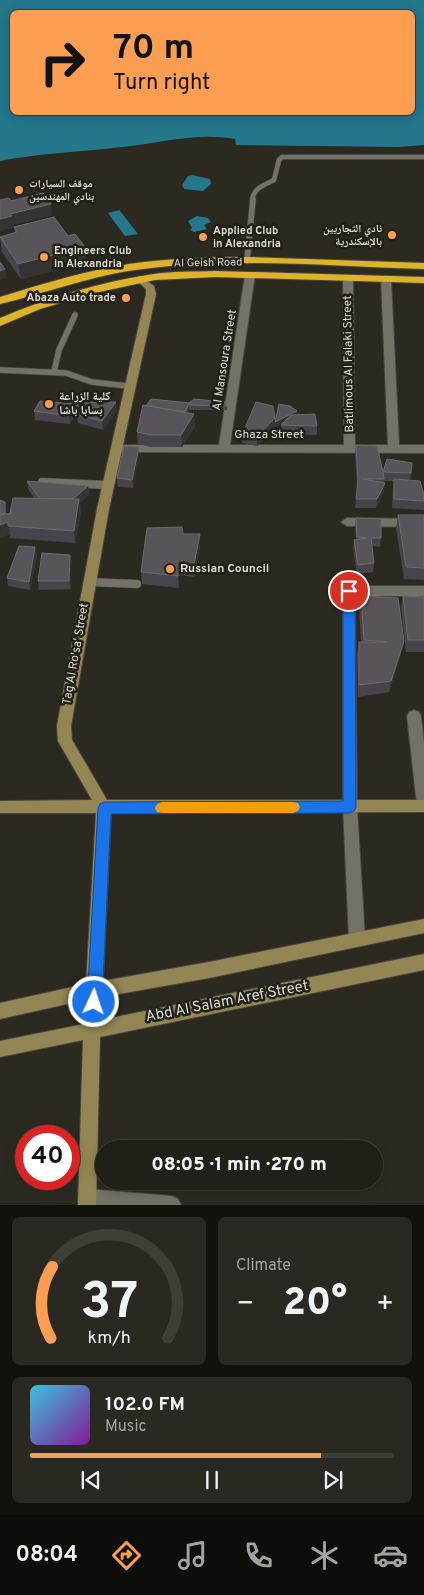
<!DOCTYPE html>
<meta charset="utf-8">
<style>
:root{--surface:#212018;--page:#292821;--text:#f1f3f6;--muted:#a2a3a2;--line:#3e3e37;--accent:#fb9e51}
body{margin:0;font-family:Overpass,"Noto Naskh Arabic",sans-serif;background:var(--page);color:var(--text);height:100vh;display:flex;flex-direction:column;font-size:19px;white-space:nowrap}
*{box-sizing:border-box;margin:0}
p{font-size:16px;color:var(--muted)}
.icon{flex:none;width:28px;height:28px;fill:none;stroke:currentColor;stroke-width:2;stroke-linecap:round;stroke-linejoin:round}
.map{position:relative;height:1205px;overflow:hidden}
.sheet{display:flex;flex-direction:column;gap:12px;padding:12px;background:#12120d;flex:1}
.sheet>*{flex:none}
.top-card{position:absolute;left:10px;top:10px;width:405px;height:105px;border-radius:8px;box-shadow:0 2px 12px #0003,0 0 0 1px var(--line);background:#fb9e51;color:#111;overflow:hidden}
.speed{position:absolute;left:15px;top:1125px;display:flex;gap:10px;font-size:25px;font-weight:700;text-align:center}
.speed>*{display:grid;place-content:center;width:65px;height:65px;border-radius:50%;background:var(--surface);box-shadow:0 2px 12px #0003,0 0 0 1px var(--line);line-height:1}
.speed .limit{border:8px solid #d22;background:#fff;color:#111}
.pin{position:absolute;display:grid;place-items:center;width:42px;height:42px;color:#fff;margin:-21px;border:2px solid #fff;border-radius:50%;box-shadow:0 1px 5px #0007}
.me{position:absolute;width:55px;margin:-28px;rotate:3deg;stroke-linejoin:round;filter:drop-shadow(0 0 4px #0008)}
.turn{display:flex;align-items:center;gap:18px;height:105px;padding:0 20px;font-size:22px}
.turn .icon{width:65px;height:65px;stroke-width:2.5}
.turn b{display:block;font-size:35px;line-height:42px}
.big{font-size:38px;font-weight:800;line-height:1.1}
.sheet .widget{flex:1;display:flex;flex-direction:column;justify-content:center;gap:8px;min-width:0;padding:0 18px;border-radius:8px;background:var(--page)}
.sheet .dial{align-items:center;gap:0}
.dial svg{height:130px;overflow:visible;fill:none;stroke:var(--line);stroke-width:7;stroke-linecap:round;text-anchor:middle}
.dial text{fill:var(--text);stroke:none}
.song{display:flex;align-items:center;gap:15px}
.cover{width:60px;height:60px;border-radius:8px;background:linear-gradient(135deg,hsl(190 70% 55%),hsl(290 70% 35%))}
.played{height:5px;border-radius:2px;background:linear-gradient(90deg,var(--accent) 80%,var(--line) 80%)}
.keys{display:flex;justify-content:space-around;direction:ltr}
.heat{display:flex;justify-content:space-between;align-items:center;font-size:28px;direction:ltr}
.sheet .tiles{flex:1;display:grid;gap:12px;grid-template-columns:1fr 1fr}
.widget:last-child{grid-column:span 2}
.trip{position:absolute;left:95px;top:1140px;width:288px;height:50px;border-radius:25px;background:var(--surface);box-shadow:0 2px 12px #0003,0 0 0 1px var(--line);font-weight:800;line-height:50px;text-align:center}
.tabs{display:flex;height:80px;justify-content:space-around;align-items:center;background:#0d0d0a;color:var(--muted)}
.tabs .icon{width:35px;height:35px}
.tabs .active{color:var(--accent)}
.tabs b{font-size:22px;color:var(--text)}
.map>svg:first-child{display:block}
</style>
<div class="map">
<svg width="424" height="1205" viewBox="0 0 424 1205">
<rect width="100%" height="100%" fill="#2c2a20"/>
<g fill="#25778c" fill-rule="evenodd">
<path d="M0,0H424V145L399,147L236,145L235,139C196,132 161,143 122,147C81,152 40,153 0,161ZM412,12V112H12V12Z"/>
<path d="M192,175L210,179L211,184L203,191L184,189L182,185L188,176Z"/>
<path d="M120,210V211L138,234L125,236L108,213Z"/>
<path d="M197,216L208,218L211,222L204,225L207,229L194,232L190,230L192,228L188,221Z"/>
</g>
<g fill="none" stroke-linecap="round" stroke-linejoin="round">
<defs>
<path id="lane-far2" d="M252,200C254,188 264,185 274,180L279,160L282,157H424"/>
<g id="lane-far1">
<path d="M247,261L253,199"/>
<path d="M0,370L66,373L92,382L128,386"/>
<path d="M54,372L59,350L75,315"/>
</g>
<g id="lane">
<path d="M42,482L107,485"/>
<path d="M88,582L137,584"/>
</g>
<g id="street">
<path d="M250,272L255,275L230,445H344L343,278L348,275L353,278L355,445H388L381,279L386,276L391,279L399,445H424V453L120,452L118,449L124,445H219L245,275Z"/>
<path d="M347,518L424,519V527L347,526L341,522Z"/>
<path d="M349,586H424V596H355L357,807L365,939L363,944L357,946L351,944L349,939L343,807V591L345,588Z"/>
<path d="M414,710L419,712L421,716L424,744V812L419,810L417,806L407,716L409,712Z"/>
<path d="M88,1189L172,1196L178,1199L181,1205H83L79,1198L82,1192Z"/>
</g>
<path id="secondary" d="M140,276L154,286L156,294L109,509L71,726L72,740L107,800H424V812L111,813L103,981L209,962L424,919V933L209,978L102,997L101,1020L424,954V970L100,1037L96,1205H78L83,1040L0,1057V1041L84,1024L85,1000L0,1019V1003L86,984L96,813H0V801L92,800L58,741L57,726L97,509L146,294V289L135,279Z"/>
<g id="highway">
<path d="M250,257L424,263V269C326,266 226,256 128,271C84,278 43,294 0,304V297C42,284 85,271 129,264C169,258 210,257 250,257Z"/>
<path d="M215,271L424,277V283L215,277L155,280L90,294L40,309L0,326V318C49,297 101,282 154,274C174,271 195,272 215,271Z"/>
</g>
</defs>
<use href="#lane-far2" stroke="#48473f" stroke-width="5.5"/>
<use href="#lane-far1" stroke="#48473f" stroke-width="7"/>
<use href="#lane" stroke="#48473f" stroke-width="9"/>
<use href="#street" stroke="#48473f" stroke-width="2"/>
<use href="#secondary" stroke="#48473f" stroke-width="2"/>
<use href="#highway" stroke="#48473f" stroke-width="2"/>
<use href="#lane-far2" stroke="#747267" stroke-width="4.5"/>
<use href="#lane-far1" stroke="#747267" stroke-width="5.5"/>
<use href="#lane" stroke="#747267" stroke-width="8"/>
<use href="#street" fill="#747267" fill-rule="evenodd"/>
<use href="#secondary" fill="#948654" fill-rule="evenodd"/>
<use href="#highway" fill="#deb329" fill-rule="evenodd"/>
</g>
<g fill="#49434b">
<path d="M14,227L68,236L85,247L86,263L21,279L2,252L0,237L15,233Z"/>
<path d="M151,399L227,406V410H189V413L195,426L182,447H151L138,444L137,432L146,406Z"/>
<path d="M76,402H116V411L103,430L78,423Z"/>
<path d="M76,404L70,424L35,420L34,411Z"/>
<path d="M297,411L296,415L317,426V435L281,434V425L285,422L275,427V422Z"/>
<path d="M275,418V427L257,446L242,443V435Z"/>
<path d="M356,445L383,472L411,473L410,481L424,495V510L392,508L393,488L394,481H384V491L376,508H355L357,487L355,453Z"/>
<path d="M139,447V456L133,488L118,487L117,478Z"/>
<path d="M27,481L88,486L89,494L80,503L81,512L75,543L10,538V534L0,538V500L5,502L6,514L10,513L35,499L28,489Z"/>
<path d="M398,515H424V580L404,579L396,528Z"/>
<path d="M356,518L381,538L380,547L372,546L374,563L373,572L357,574L353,549L354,540H356L355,527Z"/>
<path d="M183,534L200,546L194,577L179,575V588L142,584L141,572Z"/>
<path d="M35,547L37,556L30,590L8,586L7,578Z"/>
<path d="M70,555L71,563V589L39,590L38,581Z"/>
<path d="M361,596L404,641L401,653L389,692L358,697L357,654L359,642H361L359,608Z"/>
<path d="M403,596L424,597V652H406L401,608Z"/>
</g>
<g fill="#373234">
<path d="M51,204L52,216L13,225V228L0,231V219L10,214Z"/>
<path d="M85,247L86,263L21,279L18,264Z"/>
<path d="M5,269L7,278L0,280V271Z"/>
<path d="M116,402V411L103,430L102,421Z"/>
<path d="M189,403V411L186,420V411Z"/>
<path d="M76,404L77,413L70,424L69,416Z"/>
<path d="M297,411L296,415L275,427V422Z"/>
<path d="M194,414L195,426L182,447L181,435Z"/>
<path d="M275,418V427L257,446V437Z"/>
<path d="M139,447V456L133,488L132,480Z"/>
<path d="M385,483L384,491L376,508L377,499Z"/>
<path d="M88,486L89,494L80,503L81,512L75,543L74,531L73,499Z"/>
<path d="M8,522L10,534L0,538V525Z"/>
<path d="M200,534V546L194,577V564Z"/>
<path d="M35,547L37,556L30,590L29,582Z"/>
<path d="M70,555L71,563V589L69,581Z"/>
<path d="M179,563V588L178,576Z"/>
<path d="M404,641L401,653L389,692L391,681Z"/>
</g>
<g fill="#59545a" stroke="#6e696d">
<path d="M43,193L51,204L10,214L12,216L0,219V200L9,198L11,201Z"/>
<path d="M54,217L68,236L75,234L85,247L18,264L0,237L17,232L14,227Z"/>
<path d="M0,262L5,269L0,271Z"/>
<path d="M151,399L189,403L186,411H178L146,406Z"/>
<path d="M194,399L225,402L227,406L189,405V403Z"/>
<path d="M40,401L76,404L69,416L34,411Z"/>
<path d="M76,402H116L102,421L77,415Z"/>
<path d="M256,402L273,406L275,418L257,437L242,435Z"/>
<path d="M279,404L290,406L297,411L275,422Z"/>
<path d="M143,405L194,414L181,435H151L137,432Z"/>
<path d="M315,414L317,426L281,425L291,415Z"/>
<path d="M356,445L377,446L383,472L387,459L412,463L411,473L383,472L384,479H363L385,483L377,499H356L358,479Z"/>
<path d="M124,446L139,447L132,480L117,478Z"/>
<path d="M394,479L420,481L424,495V501L394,499Z"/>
<path d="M27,481L88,486L73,499H40Z"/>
<path d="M13,498L79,499L74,531L8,526V522L0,525V515L10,513Z"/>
<path d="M0,500L5,502V513L0,514Z"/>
<path d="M398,515H424V568L406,567Z"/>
<path d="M356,518L381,519V538H371L374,563L358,565L354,540L367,538L357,537Z"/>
<path d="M182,527L183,534H200L194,564L179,563L178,576L141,572L147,528Z"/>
<path d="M19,546L35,547L29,582L7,578Z"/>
<path d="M42,553L70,555L69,581H38Z"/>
<path d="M361,596L398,598L404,641L391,681L359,685V642H387L364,640Z"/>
<path d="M403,596L424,597V640H408Z"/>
</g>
<path fill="#1a73e8" stroke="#114b97" d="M349,587L355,591L356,807L354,811L350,813L111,814L102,1002L100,1007L94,1010L89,1007L87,1002L98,808L100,804L104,802L343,801V591Z"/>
<path fill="#f59e0b" d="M162,802H293L298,803L300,807L298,811L293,813H162L157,812L155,808L157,804Z"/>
<g fill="#fb9e51" stroke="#222117" stroke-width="2">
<circle cx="19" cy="190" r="5"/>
<circle cx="392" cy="235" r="5"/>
<circle cx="203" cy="237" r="5"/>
<circle cx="44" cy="257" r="5"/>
<circle cx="126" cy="298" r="5"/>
<circle cx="49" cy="404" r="5"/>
<circle cx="170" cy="569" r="5"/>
</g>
<g text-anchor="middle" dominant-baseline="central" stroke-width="5" stroke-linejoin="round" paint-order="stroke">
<g font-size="11" font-weight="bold" fill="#dddbd5" stroke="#222117" text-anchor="start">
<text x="29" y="184">موقف السيارات<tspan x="29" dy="13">بنادي المهندسين</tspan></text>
<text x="382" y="229" text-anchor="end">نادي التجاريين<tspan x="382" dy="13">بالإسكندرية</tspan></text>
<text x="213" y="231">Applied Club<tspan x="213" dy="13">in Alexandria</tspan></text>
<text x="54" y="251">Engineers Club<tspan x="54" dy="13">in Alexandria</tspan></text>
<text x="116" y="298" text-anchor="end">Abaza Auto trade</text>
</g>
<g font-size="11" fill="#dddbd5" stroke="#222117">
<text transform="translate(208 263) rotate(-1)">Al Geish Road</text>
</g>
<g font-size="12" fill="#dddbd5" stroke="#222117">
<text transform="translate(225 360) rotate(-81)">Al Mansoura Street</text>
<text transform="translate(349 364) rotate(-91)">Batlimous Al Falaki Street</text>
<text x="269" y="435">Ghaza Street</text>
<text transform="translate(76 654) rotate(-80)">Tag Al Ro'sa' Street</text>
</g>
<g font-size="12" font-weight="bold" fill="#dddbd5" stroke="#222117" text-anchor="start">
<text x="59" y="397">كلية الزراعة<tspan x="59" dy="14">بسابا باشا</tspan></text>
<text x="180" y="569">Russian Council</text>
</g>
<g font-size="15" fill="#dddbd5" stroke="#222117">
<text transform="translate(227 1002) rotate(-11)">Abd Al Salam Aref Street</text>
</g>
</g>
</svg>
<div class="speed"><div class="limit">40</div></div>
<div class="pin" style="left:349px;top:591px;background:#d93025"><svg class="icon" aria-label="arrive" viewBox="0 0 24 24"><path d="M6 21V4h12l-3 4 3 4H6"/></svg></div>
<svg class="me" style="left:94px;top:1002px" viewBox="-20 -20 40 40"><circle r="17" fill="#1a73e8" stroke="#fff" stroke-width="3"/><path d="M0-11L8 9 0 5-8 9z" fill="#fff"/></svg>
<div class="trip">08:05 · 1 min · 270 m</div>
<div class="top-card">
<div class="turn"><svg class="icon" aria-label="right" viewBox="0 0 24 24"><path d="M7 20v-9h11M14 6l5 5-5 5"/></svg><div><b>70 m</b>Turn right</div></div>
</div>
</div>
<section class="sheet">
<div class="tiles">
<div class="widget dial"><svg viewBox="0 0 100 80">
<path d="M14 69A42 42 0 1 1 86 69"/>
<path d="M14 69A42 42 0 0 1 15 25" stroke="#fb9e51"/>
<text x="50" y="56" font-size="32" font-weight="700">37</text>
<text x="50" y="72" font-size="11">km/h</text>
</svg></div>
<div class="widget"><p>Climate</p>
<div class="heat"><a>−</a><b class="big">20°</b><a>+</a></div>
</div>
<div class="widget">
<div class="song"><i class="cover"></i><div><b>102.0 FM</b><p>Music</p></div></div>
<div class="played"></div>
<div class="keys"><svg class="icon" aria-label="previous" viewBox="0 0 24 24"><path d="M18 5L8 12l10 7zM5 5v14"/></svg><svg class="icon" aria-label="pause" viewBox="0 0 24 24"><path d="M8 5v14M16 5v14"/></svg><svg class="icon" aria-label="next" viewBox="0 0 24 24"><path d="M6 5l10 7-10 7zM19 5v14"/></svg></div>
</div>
</div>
</section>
<nav class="tabs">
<b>08:04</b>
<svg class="icon active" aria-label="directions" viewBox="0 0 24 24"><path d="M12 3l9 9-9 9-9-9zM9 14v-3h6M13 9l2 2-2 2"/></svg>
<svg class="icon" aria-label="music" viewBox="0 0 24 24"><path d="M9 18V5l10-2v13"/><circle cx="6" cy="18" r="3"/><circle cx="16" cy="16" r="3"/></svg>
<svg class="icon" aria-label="phone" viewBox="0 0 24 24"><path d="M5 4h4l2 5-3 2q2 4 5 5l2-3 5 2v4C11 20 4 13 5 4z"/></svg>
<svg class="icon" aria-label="climate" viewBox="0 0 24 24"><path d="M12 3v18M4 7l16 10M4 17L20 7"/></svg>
<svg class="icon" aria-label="car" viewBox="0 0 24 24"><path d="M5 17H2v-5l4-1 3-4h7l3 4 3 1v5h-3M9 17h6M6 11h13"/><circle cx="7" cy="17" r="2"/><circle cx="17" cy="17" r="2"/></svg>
</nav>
